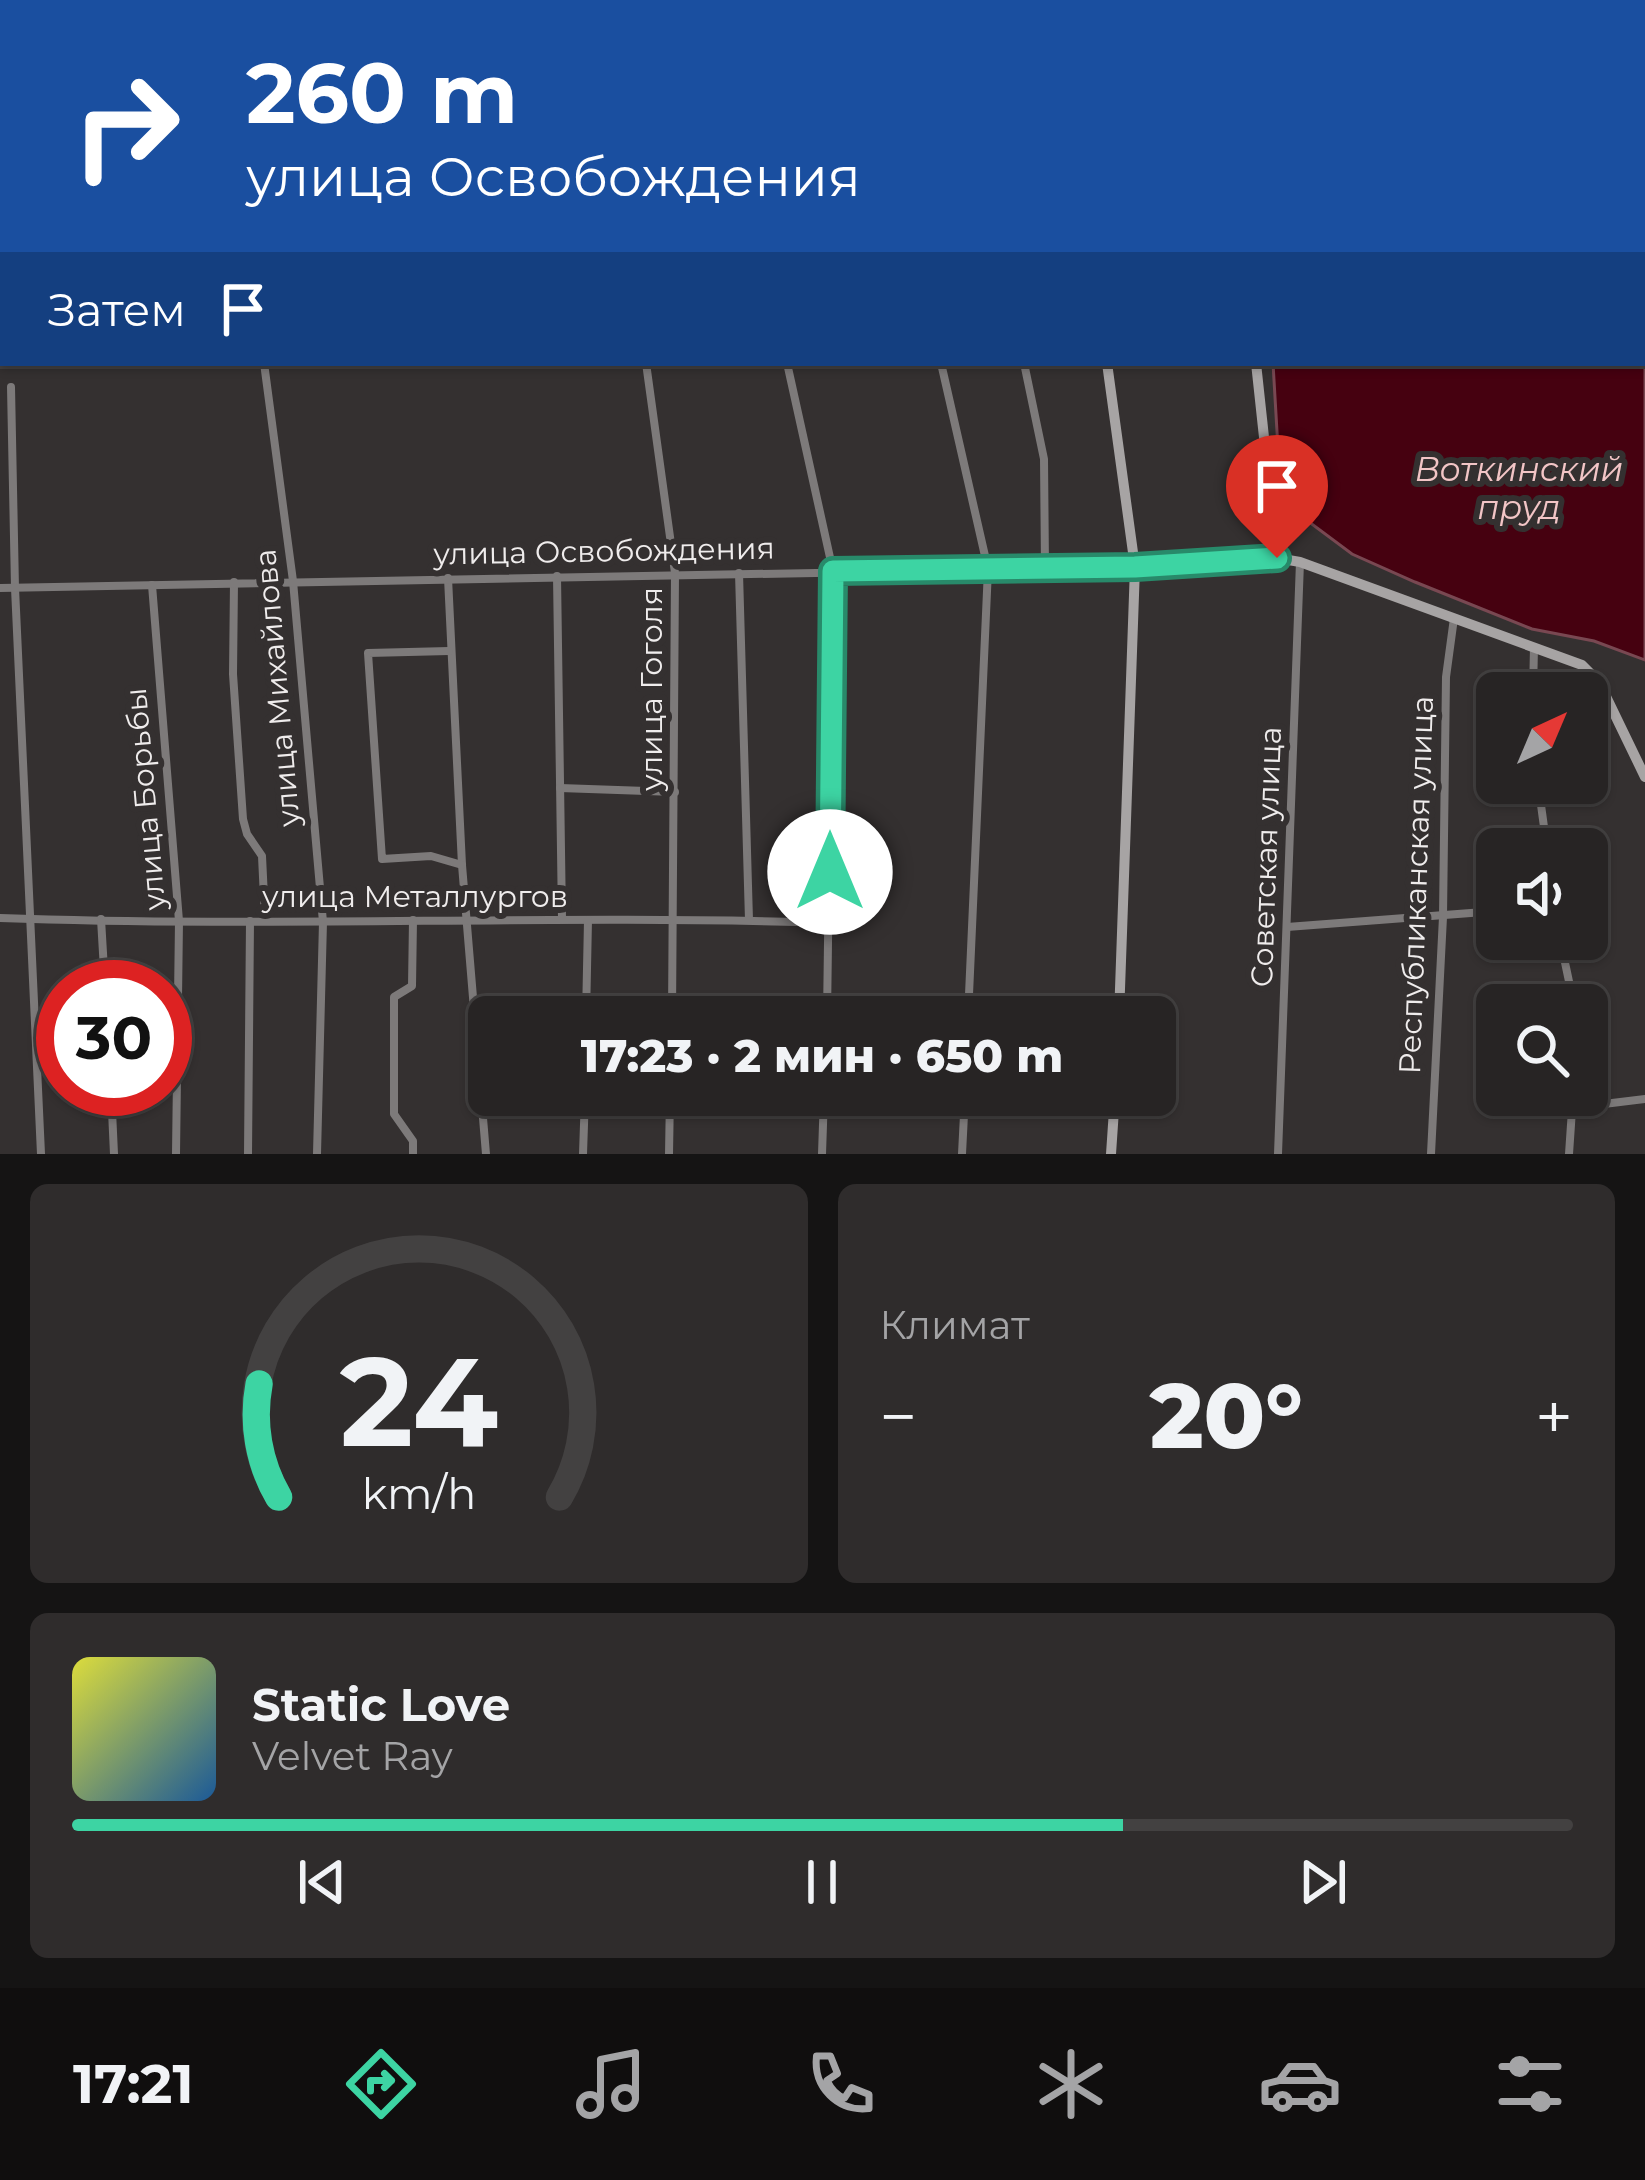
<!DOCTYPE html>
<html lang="ru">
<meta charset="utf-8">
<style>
:root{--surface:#272424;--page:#2f2c2c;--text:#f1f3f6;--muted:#a4a4a6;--line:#434141;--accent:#3dd4a3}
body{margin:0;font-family:Montserrat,sans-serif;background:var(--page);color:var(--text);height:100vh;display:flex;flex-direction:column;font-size:45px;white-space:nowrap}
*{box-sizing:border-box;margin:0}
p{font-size:39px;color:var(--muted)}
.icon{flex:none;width:66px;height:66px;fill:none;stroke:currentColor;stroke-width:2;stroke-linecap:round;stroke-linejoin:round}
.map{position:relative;height:1154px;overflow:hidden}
.panel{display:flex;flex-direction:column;gap:30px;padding:30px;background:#151414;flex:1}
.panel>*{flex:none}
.top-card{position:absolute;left:0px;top:0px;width:1647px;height:366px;box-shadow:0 3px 9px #0004,0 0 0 3px var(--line);background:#1a4fa0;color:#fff;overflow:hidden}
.needle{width:78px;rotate:44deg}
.buttons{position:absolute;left:1476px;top:672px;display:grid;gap:24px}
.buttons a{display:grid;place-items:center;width:132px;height:132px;border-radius:18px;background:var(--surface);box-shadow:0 3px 9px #0004,0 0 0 3px var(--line);font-size:60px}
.speed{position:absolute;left:36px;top:960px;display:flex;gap:24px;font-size:60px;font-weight:700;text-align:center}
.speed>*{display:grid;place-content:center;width:156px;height:156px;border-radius:50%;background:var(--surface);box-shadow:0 3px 9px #0004,0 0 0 3px var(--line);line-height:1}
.speed .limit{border:18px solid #d22;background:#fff;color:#111}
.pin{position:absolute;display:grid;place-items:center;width:102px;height:102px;color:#fff;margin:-123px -51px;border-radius:50% 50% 50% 0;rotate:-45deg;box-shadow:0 0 12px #0007}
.pin .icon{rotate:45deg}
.me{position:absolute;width:132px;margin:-66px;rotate:0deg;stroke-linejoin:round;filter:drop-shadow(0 0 9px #0008)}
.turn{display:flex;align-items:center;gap:42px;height:252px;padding:0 48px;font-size:54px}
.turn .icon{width:156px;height:156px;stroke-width:2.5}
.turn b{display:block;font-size:84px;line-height:102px}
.then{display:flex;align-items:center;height:114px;padding:0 48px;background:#0003;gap:24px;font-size:45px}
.big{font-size:90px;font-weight:800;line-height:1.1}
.panel .widget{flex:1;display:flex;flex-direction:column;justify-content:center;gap:18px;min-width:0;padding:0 42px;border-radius:18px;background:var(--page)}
.panel .dial{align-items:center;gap:0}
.dial svg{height:312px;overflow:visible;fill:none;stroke:var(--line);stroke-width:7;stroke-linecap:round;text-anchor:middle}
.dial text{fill:var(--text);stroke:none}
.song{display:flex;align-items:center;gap:36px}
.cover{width:144px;height:144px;border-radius:18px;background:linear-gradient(135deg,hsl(60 70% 55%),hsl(210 70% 35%))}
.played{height:12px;border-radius:6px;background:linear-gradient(90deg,var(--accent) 70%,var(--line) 70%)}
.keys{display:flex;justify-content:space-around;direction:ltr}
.heat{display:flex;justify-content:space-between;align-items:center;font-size:66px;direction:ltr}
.panel .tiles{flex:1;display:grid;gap:30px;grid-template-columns:1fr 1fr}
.widget:last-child{grid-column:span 2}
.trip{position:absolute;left:468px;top:996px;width:708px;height:120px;border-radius:18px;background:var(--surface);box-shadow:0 3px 9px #0004,0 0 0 3px var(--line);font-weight:800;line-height:120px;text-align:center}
.menu{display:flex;height:192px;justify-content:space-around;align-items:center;background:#100e0e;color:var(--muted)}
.menu .icon{width:84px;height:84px}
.menu .active{color:var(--accent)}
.menu b{font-size:54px;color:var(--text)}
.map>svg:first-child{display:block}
</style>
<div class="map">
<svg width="1645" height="1154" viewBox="0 0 1645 1154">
<rect width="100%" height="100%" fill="#343030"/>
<path fill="#460110" stroke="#794852" stroke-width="3" d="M1168,0H1645V660L1594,641L1532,629L1415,582L1352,554L1305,519L1280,483L1273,363H1644V3Z"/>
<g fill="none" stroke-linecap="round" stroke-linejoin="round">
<path stroke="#794852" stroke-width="3" d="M0,306H3"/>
<g stroke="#7d7a7a" stroke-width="8">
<path d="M373,0L375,3"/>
<path d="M524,0L526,3"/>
<path d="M658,0L659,3"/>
<path d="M830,0L832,3"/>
<path d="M262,3L263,0"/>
<path d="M264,363L293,581L323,922L317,1154"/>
<path d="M646,363L675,573L672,1017"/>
<path d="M787,363L833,571L827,1017"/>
<path d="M941,363L988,569L968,1017"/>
<path d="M1024,363L1044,459L1045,568"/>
<path d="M11,387L15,588L41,1154"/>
<path d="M739,573L749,920"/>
<path d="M557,576L562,919"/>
<path d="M448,578L462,865L486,1154"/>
<path d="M234,582L233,674L243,819L247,834L262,856L265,919"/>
<path d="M152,585L179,921L176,1154"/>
<path d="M0,588L1135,567"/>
<path d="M449,651L368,653L382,859L431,856L462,865"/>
<path d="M1533,693L1534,647"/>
<path d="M1538,783L1547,849"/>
<path d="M560,788L675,792"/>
<path d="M0,918C277,928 553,914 830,923"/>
<path d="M101,919L105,987"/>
<path d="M413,920L412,986L394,997V1114L413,1141V1154"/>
<path d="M1287,927L1497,911"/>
<path d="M1560,939L1574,1005"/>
<path d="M586,1017L588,920"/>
<path d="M111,1089L114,1154"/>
<path d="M1571,1108L1645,1099"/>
<path d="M248,1154L250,921"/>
<path d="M583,1154L585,1095"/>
<path d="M669,1154L670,1095"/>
<path d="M822,1154L824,1095"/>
<path d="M962,1154L965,1095"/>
<path d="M1278,1154L1300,562"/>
<path d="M1431,1154L1443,917L1446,677L1454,618"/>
<path d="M1569,1154L1573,1095"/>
</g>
<g stroke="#a7a4a4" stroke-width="10">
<path d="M995,0L997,3"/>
<path d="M1152,0L1154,3"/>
<path d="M1107,363L1135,567L1119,1017"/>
<path d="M1256,363L1277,558"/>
<path d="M1135,567L1277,558L1300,562L1582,665L1599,682L1645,777"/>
<path d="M1111,1154L1115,1095"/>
</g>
</g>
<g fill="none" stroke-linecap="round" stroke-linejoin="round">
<defs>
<path id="route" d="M830,872L833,571L1135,567L1277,558"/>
</defs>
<use href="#route" stroke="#288a6a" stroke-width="30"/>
<use href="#route" stroke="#3dd4a3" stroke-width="21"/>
</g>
<g text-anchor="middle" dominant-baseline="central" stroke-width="12" stroke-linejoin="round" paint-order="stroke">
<g font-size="30" fill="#efecec" stroke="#343030">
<text transform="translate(604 551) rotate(-1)">улица Освобождения</text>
<text transform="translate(277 688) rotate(-95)">улица Михайлова</text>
<text transform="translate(651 689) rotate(-90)">улица Гоголя</text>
<text transform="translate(145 799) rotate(-95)">улица Борьбы</text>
<text transform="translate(1266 857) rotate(-88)">Советская улица</text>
<text transform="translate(1416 885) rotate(-88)">Республиканская улица</text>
<text x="415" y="896">улица Металлургов</text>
</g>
<g font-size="33" font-style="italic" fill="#f2c5c6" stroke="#343030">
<text x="1519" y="469">Воткинский<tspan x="1519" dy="38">пруд</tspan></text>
</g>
</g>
</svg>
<div class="buttons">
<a><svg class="needle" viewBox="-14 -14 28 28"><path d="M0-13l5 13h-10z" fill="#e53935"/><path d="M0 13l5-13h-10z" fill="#a4a4a6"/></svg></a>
<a><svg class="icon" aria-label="sound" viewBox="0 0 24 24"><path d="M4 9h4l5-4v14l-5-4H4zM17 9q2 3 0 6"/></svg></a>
<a><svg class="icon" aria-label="search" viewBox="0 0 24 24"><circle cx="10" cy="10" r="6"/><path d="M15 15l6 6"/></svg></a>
</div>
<div class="speed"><div class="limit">30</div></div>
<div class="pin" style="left:1277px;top:558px;background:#d93025"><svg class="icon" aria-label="arrive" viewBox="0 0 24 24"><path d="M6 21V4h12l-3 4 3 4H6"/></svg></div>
<svg class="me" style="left:830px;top:872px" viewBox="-20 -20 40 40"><circle r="19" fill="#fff"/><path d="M0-13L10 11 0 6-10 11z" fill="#3dd4a3"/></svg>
<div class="trip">17:23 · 2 мин · 650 m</div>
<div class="top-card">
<div class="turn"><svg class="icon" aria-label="right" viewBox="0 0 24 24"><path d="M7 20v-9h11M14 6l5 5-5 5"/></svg><div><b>260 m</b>улица Освобождения</div></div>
<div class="then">Затем<svg class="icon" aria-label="arrive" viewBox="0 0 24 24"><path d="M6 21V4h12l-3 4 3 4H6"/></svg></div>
</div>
</div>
<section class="panel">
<div class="tiles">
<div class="widget dial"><svg viewBox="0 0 100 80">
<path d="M14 69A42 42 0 1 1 86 69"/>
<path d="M14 69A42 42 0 0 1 9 40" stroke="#3dd4a3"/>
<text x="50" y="56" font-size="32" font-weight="700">24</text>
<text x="50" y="72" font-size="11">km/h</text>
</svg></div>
<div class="widget"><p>Климат</p>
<div class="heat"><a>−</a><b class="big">20°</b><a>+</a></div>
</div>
<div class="widget">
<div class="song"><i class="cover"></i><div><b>Static Love</b><p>Velvet Ray</p></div></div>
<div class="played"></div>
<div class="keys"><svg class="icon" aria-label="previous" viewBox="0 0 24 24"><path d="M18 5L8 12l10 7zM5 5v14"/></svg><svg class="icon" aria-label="pause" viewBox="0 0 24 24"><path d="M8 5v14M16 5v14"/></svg><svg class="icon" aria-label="next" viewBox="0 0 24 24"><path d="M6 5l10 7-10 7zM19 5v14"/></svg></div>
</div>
</div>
</section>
<nav class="menu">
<b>17:21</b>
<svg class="icon active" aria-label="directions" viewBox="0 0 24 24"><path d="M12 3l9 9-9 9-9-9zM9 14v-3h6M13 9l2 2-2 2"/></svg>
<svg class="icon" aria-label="music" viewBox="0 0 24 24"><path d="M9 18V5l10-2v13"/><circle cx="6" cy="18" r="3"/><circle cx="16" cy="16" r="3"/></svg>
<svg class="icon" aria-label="phone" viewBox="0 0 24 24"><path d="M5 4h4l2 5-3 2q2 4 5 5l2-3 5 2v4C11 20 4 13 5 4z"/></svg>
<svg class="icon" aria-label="climate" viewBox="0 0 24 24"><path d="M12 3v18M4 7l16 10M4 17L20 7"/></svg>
<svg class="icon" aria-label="car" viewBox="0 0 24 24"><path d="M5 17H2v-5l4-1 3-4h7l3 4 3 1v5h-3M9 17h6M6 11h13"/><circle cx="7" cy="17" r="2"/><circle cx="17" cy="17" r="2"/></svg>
<svg class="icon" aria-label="filters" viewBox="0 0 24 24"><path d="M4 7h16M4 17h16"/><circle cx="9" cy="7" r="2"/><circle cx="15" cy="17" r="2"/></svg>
</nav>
